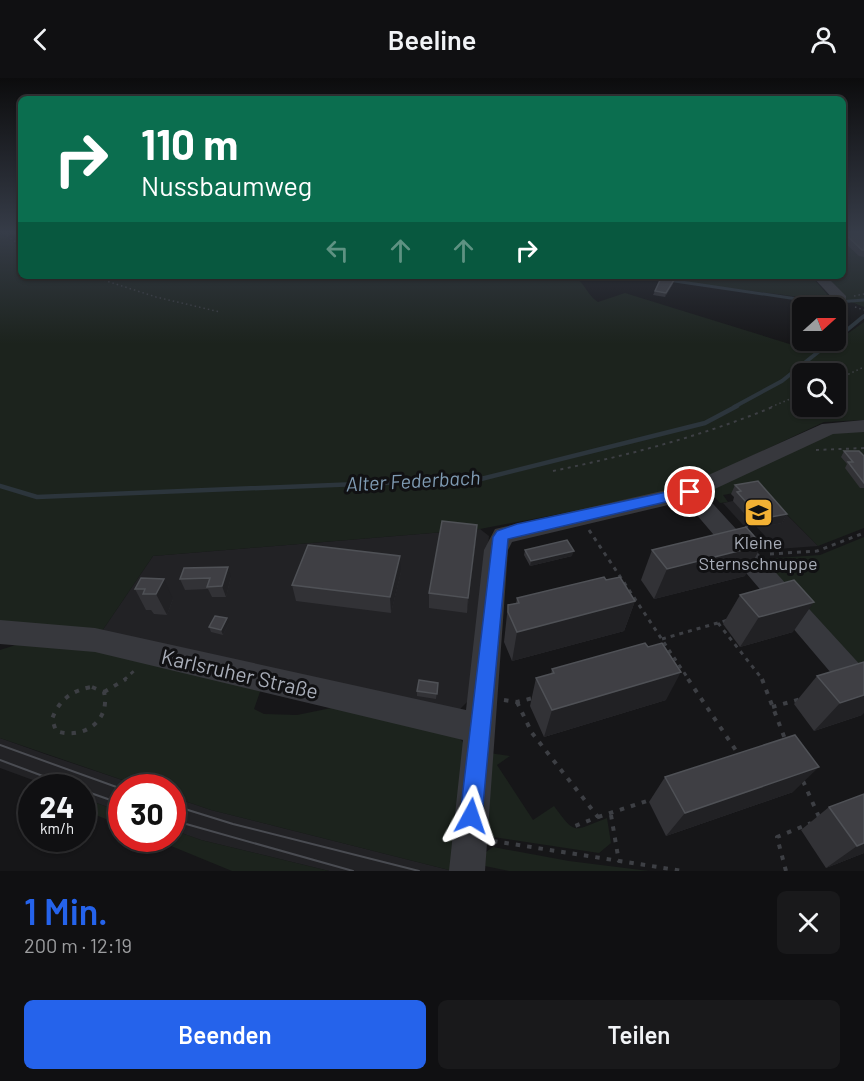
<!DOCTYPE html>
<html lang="de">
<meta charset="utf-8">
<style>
:root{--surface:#101012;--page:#19191b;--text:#f1f3f6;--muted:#9c9d9f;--line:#303032;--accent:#2563eb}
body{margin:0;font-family:Barlow,sans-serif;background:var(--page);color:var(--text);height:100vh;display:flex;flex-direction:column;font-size:22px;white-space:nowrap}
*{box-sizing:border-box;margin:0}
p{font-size:20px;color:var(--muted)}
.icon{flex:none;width:33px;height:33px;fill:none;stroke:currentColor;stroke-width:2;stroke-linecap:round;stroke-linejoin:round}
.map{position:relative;height:793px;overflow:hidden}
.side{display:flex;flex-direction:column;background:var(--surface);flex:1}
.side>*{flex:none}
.banner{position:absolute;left:18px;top:18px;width:828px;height:183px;border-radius:9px;box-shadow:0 2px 4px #0004,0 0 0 2px var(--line);background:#0b6e4f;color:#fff;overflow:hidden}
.needle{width:39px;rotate:69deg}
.controls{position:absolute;left:792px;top:219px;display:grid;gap:12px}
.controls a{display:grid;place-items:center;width:54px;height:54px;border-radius:9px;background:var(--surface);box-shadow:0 2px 4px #0004,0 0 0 2px var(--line);font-size:30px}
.speed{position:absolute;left:18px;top:696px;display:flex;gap:12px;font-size:30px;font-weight:700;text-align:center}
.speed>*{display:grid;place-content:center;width:78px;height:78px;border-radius:50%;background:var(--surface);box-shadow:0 2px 4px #0004,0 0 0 2px var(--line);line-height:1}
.speed small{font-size:15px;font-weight:400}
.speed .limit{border:9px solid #d22;background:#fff;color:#111}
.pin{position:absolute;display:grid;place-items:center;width:51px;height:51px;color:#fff;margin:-26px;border:3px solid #fff;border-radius:50%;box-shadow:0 2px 6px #0007}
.me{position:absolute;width:66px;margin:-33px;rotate:5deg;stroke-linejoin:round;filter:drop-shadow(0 0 4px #0008)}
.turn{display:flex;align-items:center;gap:21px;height:126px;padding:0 24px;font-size:27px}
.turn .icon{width:78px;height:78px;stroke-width:2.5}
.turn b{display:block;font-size:42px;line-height:51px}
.lanes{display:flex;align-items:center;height:57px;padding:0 24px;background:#0003;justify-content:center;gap:30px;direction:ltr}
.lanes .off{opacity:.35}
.round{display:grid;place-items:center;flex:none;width:63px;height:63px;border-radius:9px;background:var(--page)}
.head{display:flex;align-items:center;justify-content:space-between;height:102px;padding:0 24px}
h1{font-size:36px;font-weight:600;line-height:45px;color:var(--accent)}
.primary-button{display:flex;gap:12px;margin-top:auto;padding:12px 24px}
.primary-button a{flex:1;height:69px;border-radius:9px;background:var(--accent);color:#fff;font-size:24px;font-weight:600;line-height:69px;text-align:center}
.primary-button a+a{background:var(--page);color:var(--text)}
header{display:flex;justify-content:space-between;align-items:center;height:78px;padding:0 24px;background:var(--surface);font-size:27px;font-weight:600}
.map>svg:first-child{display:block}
.built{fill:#222225}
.green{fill:#1c231d;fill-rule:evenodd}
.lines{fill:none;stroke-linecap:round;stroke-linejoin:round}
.stream-far2{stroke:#2c353c;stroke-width:3}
.stream-far1{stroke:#2c353c;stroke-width:4}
.stream{stroke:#2c353c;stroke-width:4.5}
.path-far3{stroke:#3d3f44;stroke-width:1.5;stroke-dasharray:1.5 3;stroke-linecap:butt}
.path-far2{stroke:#3d3f44;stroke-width:2;stroke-dasharray:3 4.5;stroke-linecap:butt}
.path-far1{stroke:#3d3f44;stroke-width:3;stroke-dasharray:4 5;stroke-linecap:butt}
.path{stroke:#3d3f44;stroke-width:4;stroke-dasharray:4.5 7;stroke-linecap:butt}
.minor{fill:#37383d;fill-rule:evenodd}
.tram{stroke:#4a4c52;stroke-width:2}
.wall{fill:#323236}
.shaded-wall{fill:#212124}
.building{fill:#3f3f44;stroke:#4f5156;stroke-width:1.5}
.route{fill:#2563eb;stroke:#184099;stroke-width:1.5}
.labels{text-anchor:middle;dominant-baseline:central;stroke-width:6;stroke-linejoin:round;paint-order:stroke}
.poi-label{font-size:18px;fill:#a8adb8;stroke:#111113}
.water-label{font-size:20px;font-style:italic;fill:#7f9bb3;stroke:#111113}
.near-street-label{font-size:21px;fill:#a8adb8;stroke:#111113}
</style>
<header><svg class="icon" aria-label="back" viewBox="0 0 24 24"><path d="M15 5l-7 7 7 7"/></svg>Beeline<svg class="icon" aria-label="person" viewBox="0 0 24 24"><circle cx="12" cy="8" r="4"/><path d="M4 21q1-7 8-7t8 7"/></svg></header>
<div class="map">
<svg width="864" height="793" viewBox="0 0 864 793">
<rect width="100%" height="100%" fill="#161618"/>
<g class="built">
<path d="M766,416L818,468L777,471L753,445L743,447L723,425Z"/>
<path d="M480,451L489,458L473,618L453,638L100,556L153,478Z"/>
<path d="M0,660L45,676L143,709L122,710L121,734L83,720L82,710L52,709L0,690Z"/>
<path d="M173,719L211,732L453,793H329L201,762L173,752Z"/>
</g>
<g class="green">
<path d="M0,155H21V163L14,156L4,158L21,170V198H574C585,205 587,217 598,224L625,215L796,268H830L864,244V342L824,344L686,409L586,431L480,451L153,478L100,556L0,547ZM802,296H836V328H802Z"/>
<path d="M843,155H864V229L844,221L821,198H843Z"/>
<path d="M618,198H811L833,223L637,199Z"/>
<path d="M864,350V450L818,468L761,410L723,417L728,424L720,425L706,410L831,352Z"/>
<path d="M864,459V602L761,481L820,477Z"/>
<path d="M31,562L93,568L261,611L254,631L264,636L297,637L346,627L455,655L465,667L453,793L211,732L173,719L172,710L143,709L0,660V572Z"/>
<path d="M489,675L510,678L497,687L533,742L554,728C576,758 573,753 607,740L611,765L599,775L493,759L487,748Z"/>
<path d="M83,720L121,734V747L83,732Z"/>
<path d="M173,752L201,762L329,793H232L154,761L172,760Z"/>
<path d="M493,769L569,783L649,793H509L485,788L486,774Z"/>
</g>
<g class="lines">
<path class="stream-far2" d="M641,198L824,225L864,222"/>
<g class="stream-far1">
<path d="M836,261L864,238"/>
<path d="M734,329L782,303L833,262"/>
</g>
<path class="stream" d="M0,408L37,419L481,401L705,345L737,328"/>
<g class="path-far3">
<path d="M3,155L21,168"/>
<path d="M91,198L156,219L220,234"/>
<path d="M854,218L864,216"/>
<path d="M855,229L864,232"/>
<path d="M836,302L864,289"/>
<path d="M771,329L802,316"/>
</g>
<g class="path-far2">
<path d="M816,372L864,370"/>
<path d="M553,393C629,377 703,358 775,328"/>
<path d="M745,449L765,445"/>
</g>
<g class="path-far1">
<path d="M589,452L689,602"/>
<path d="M770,476L817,473L864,455"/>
<path d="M718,545L763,602"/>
<path d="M662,561L728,542"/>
<path d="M124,602L135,592"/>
</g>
<g class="path">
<path d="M688,601L739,677"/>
<path d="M762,601L785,661"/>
<path d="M92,609L104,614C111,643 83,662 56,653L52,641C59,622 72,612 92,609Z"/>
<path d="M104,614L126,601"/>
<path d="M504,622L517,624L533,620"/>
<path d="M517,624L532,655L598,739L570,750"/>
<path d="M772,629L801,621"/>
<path d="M803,703L819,739"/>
<path d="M611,737L619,784"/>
<path d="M598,739L653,721"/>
<path d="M493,763L683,793"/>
<path d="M786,793L777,759L811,745"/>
</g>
<g class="minor">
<path d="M812,198H826L846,218V224H836Z"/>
<path d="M864,342V354L833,356L704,416L864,591V626L854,622L685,423L512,464L508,472L485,793H449L463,662L95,574L0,566V542L95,550L466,632L484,472L495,451L684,408L822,346Z"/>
</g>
<g class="tram">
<path d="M0,667L122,711"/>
<path d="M0,682L75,710"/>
<path d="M82,712L122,726"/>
<path d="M172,727L233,746L419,793"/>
<path d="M172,742L353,793"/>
</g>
</g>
<g class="wall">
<path d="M843,155H864V179L859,178L843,163Z"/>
<path d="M673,206L665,219L653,217L655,213Z"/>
<path d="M801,231H802V258L793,255L798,238Z"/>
<path d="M844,373L864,378V410H860L845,390L847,386L841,379Z"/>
<path d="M735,407L787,436L782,445L767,448L760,441L751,443L733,423L734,419L731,416Z"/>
<path d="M476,463L467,535L429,530V515Z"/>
<path d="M525,472L572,478L530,488L524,477Z"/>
<path d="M652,472L745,498L654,521L641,502Z"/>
<path d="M401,494L391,535L296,523L292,507Z"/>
<path d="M231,499L226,519H212L208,511L185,512L180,501Z"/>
<path d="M141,500L173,521L167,537L154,536L151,532H146L135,511Z"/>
<path d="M606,502L635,523L624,553L512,583L504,564L508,527L516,525L517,520Z"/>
<path d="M740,517L793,554L740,569L723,546Z"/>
<path d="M229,545L223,557L211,554L209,549Z"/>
<path d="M552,591L666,622L544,659L530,628L536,600L551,596Z"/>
<path d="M817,598L862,637L814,653L794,626Z"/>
<path d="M438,605L436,621L417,618V613Z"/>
<path d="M665,699L793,714L666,758L649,724Z"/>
<path d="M829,729L864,775L826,790L801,752Z"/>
</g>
<g class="shaded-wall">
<path d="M674,202L673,206L665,219L666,215Z"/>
<path d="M765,433L760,441L751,443L756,435Z"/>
<path d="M787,436L782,445L767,448L771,439Z"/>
<path d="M477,447L476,463L467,535L468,520Z"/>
<path d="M762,467L745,498L654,521L667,491Z"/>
<path d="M574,473L572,478L530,488L531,483Z"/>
<path d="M400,478L401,494L391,535L390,519Z"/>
<path d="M228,489L231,499L226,519L222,508Z"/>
<path d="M164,501L173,521L167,537L156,516Z"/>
<path d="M635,523L624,553L512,583L517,554Z"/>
<path d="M814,524L793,554L740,569L759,539Z"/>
<path d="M227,540L229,545L223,557L221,552Z"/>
<path d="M681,594L666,622L544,659L552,632Z"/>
<path d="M864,617V635L862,637L814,653L840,625Z"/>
<path d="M819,689L793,714L666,758L685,735Z"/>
<path d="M864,765V775L826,790L857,768Z"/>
</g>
<g class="building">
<path d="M844,155H864V172H862Z"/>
<path d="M661,200L674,202L666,215L655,213Z"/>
<path d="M801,231H802V249L796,248Z"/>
<path d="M844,373H859L864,378V405L848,384H853Z"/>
<path d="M758,403L787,436L771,439L765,433L756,435L737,414L741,413L735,407Z"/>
<path d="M442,443L477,447L468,520L429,515Z"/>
<path d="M746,449L762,467L667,491L652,472Z"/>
<path d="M567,462L574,473L531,483L525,472Z"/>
<path d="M308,467L400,478L390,519L292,507Z"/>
<path d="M228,489L222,508L207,509L210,500L180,501L184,490Z"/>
<path d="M604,499L606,502L620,499L635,523L517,554L508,534V527L519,525L517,520Z"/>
<path d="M141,500L164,501L156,516H143L145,511H135Z"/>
<path d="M794,502L814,524L759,539L740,517Z"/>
<path d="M215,538L227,540L221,552L209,549Z"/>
<path d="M645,565L648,569L662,565L681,594L552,632L536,600L554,595L552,591Z"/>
<path d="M864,584V617L840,625L817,598Z"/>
<path d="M419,602L438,605L437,616L417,613Z"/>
<path d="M795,657L819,689L685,735L665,699Z"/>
<path d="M864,716V765L857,768L829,729Z"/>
</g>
<linearGradient id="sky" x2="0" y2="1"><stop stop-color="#0c0c0d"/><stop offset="0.58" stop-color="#363c48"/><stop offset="1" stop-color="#363c48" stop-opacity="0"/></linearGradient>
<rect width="864" height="266" fill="url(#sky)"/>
<path class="route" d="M690,409L697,414L695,417L508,461L482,738L479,745L471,749L463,745L460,738L493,459L497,453L517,446Z"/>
<defs>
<symbol id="school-square" viewBox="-11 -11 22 22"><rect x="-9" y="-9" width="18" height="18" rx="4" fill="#f2b134" stroke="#111113"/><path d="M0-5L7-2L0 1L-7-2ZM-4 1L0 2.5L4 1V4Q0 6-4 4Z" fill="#111"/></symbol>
</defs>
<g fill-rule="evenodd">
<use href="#school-square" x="742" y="418" width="33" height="33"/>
</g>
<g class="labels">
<g class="poi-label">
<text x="758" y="464">Kleine<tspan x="758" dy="21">Sternschnuppe</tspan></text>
</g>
<g class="water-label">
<text transform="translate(413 402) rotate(-3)">Alter Federbach</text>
</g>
<g class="near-street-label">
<text transform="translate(240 595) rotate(13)">Karlsruher Straße</text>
</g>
</g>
</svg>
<div class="controls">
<a><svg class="needle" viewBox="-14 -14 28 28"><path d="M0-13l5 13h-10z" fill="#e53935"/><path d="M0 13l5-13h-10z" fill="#9c9d9f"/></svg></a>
<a><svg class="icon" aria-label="search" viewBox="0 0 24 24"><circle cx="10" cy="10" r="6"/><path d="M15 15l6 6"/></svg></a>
</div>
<div class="speed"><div>24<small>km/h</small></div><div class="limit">30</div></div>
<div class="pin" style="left:690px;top:414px;background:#d93025"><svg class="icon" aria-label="arrive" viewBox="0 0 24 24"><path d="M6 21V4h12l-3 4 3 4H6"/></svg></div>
<svg class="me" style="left:471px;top:738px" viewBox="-20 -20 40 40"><path d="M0-17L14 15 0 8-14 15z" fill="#2563eb" stroke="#fff" stroke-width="4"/></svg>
<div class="banner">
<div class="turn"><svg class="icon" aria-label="right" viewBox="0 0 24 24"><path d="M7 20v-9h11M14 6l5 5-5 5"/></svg><div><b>110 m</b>Nussbaumweg</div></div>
<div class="lanes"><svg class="icon off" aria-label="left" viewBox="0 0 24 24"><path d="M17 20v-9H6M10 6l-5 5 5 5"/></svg><svg class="icon off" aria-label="ahead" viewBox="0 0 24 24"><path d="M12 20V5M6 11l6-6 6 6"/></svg><svg class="icon off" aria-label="ahead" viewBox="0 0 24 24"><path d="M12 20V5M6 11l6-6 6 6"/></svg><svg class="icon" aria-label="right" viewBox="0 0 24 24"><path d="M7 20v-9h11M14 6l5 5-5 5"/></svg></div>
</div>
</div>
<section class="side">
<div class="head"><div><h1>1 Min.</h1><p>200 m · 12:19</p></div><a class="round"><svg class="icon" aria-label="close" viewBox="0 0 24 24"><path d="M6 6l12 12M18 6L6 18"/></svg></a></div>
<div class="primary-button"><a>Beenden</a><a>Teilen</a></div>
</section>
